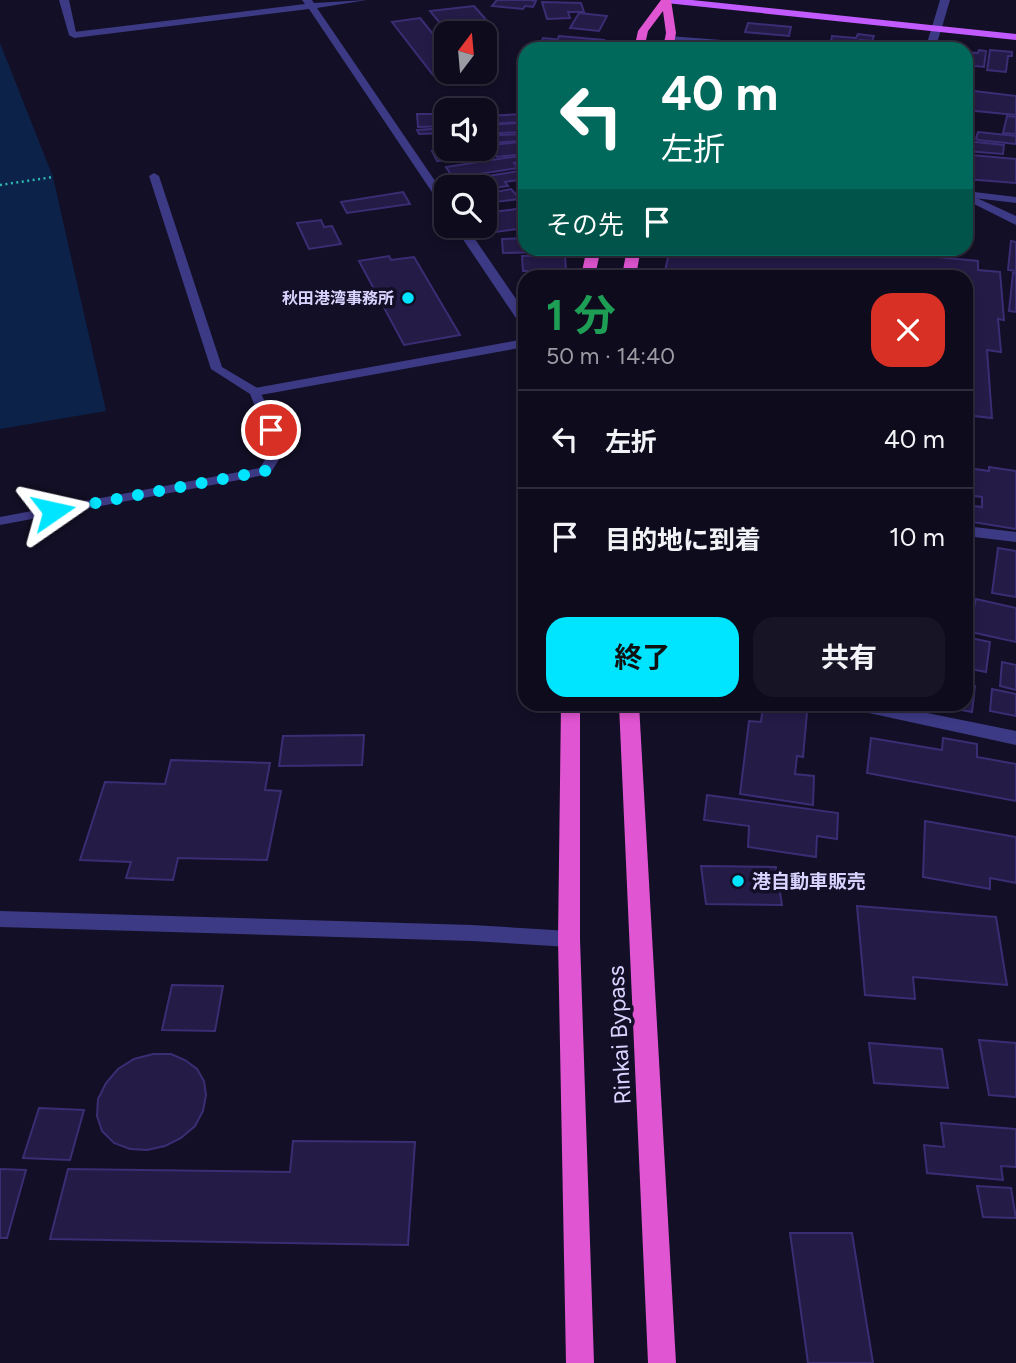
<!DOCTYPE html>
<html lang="ja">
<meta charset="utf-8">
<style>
:root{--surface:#0e0b1c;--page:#171425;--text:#f1f3f6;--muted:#9b9ba3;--line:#2e2b3b;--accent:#00e5ff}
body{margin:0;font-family:Figtree,"Noto Sans JP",sans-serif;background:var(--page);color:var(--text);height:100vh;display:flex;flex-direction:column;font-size:26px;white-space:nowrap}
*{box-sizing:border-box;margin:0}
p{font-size:23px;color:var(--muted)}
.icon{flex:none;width:38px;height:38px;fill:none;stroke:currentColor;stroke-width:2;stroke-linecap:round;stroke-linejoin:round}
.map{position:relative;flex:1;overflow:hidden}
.panel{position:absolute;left:518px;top:270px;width:455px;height:441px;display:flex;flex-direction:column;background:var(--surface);border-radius:21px;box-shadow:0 4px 10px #0003,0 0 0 2px var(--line)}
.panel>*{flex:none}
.banner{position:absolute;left:518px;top:42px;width:455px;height:214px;border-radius:21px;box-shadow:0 4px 10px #0003,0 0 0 2px var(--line);background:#00695c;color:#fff;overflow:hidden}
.needle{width:46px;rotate:16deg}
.buttons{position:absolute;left:434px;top:21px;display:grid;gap:14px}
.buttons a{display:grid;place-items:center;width:63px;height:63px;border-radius:14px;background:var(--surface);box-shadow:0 4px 10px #0003,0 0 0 2px var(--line);font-size:35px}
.pin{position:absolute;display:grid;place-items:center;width:60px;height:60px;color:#fff;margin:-30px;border:4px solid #fff;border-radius:50%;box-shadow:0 2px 7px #0007}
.me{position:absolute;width:77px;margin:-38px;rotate:79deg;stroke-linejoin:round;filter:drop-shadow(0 0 5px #0008)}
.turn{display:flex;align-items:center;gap:24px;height:147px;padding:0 28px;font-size:32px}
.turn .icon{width:91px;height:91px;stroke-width:2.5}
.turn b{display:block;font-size:49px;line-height:60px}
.then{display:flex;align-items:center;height:66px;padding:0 28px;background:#0003;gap:14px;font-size:26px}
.round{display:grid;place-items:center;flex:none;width:74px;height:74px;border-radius:21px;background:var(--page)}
.head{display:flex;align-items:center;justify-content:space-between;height:119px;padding:0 28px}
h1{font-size:42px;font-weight:700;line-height:52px;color:#1e9e55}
.cta{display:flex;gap:14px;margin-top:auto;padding:14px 28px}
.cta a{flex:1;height:80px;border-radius:21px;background:var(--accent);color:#111;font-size:28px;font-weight:700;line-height:80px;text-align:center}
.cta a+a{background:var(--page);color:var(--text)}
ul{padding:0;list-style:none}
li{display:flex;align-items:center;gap:21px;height:98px;padding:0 28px;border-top:2px solid var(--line)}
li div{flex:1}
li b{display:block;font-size:26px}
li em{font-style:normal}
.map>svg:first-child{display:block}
.water{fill:#0c2248}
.building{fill:#241b47;stroke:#3b2d73;stroke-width:2}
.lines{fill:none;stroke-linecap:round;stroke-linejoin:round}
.path{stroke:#2fb8b0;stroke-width:2.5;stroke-dasharray:2 3.5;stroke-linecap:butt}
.service{fill:#3d3a85;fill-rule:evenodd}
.minor{fill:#3d3a85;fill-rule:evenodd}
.tertiary{fill:#3d3a85;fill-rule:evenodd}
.primary{fill:#c25bff;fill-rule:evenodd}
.trunk{fill:#e055d1;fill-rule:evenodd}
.route{stroke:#00e5ff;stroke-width:12;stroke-dasharray:0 21.6}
.poi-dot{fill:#00e5ff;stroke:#130f26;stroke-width:2.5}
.labels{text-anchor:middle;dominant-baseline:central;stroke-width:7;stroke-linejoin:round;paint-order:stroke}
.far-poi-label{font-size:16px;font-weight:bold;fill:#d9d4ff;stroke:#130f26;text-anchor:end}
.poi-label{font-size:19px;font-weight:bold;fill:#d9d4ff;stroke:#130f26;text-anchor:start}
.near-street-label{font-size:23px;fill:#d9d4ff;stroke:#130f26}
</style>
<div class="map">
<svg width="1016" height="1363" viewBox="0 0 1016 1363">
<rect width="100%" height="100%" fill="#130f26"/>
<path class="water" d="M0,43L53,177L106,411L0,429Z"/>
<g class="building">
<path d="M497,0H530L536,1L533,7L525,6L523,9L492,6Z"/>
<path d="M542,2L581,3L584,12H568L570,18L547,19Z"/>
<path d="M474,6L495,30L448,33L430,11Z"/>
<path d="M579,13L607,16L599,31L570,28Z"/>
<path d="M420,18L446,50V72H454L433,75L392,22Z"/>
<path d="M748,23L791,27L789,36L745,32Z"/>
<path d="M858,34L874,36L872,41L860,40L859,44L831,41L832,36L856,38Z"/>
<path d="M559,36L604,40L601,48L613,49L532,48L534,45L546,46L548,43H541L543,38L555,39L552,45H555Z"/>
<path d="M835,42L844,43L843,47L856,48L858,44H870L907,48H831Z"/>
<path d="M695,44L766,49H693Z"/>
<path d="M979,50L986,51L984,67L966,65V52L978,53Z"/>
<path d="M990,50L1012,52V56H1008L1006,72L987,70Z"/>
<path d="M966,90L1016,96V115L966,110Z"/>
<path d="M417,114H444L446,126L418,127Z"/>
<path d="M523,114L525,122L485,124V116Z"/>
<path d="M1007,116L1016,117V134L1003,133Z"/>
<path d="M518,123L521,132L485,134V125Z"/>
<path d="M446,128V133L419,134L417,130Z"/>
<path d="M978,132L1016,136V144L978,140L976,139Z"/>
<path d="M521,134L523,141L485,143V136Z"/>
<path d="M966,141L1004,145L1003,154L966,151Z"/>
<path d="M519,142L525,154L497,157L495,153L482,154L485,159L437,161L432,151L485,149V146Z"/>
<path d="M971,155L1016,159V183L966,179V156Z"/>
<path d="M519,156L523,161L514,163L518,168L453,178L446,167Z"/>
<path d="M519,171L525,179L505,182L508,186L486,189L485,187H461L456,181Z"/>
<path d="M511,189L520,199L485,203V194Z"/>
<path d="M403,192L410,204L347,213L341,202Z"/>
<path d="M525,208V228L488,233L483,226L485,213Z"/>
<path d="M321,220L324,227L332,226L341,244L309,249L297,223Z"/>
<path d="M525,238V248H543V252L503,253L502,239Z"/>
<path d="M1011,241L1016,242V271L1008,270Z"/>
<path d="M670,248H842L978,261V270L1000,272L1004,320L998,319L1001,352L987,350L992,418L966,415V276H664Z"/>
<path d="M565,255L566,271H523L522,256Z"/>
<path d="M389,256L391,260L414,257L460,335L404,345L359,261Z"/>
<path d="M1013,273H1016V312L1009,311Z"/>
<path d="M989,467L1016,471V529L966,521V505L982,507V497L966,495L968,468L989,471Z"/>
<path d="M998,548L1016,551V597L992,593Z"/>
<path d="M976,599L1016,608V642L966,631V610L973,612Z"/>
<path d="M966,637L990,642L986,672L966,668Z"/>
<path d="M1002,662L1016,665V690L1000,686Z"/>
<path d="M966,684L975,686L972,712L930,704H966Z"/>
<path d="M992,689L1016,694V716L990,711Z"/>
<path d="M763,706L807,712L803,757L797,756L795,774L814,776L813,805L740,794L749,721L761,722Z"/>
<path d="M364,735L362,765L279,766L283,736Z"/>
<path d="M871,738L942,750L943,738L977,744V757L1016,764V801L867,773Z"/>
<path d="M171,760L270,763L265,790L281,791L267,860L178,858L173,880L126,878L131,862L80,860L105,782L165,784Z"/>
<path d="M707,795L838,813L837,839L817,836L816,857L748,847L749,826L704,820Z"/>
<path d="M925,821L1016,837V883L990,878V889L923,877Z"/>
<path d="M701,866L776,867L782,905L706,904Z"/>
<path d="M857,906L996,917L1007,985L913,977L915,999L865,995Z"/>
<path d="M172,985L223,986L215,1031L162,1030Z"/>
<path d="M979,1040L1016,1043V1097L989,1095Z"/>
<path d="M869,1043L942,1049L948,1088L874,1083Z"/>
<path d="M153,1054H171L185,1060L197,1069L204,1081L206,1095L203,1111L195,1126L181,1138L165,1146L147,1150L130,1149L114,1143L102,1131L97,1116L98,1099L106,1083L118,1069L134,1059Z"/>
<path d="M39,1108L84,1110L70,1160L23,1158Z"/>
<path d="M941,1123L1016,1129V1167L1001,1166L1003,1180L927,1173L924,1145L944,1147Z"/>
<path d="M293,1141L415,1142L408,1245L50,1239L68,1169L290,1172Z"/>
<path d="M0,1169L26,1170L7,1238H0Z"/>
<path d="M977,1186L1011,1188L1016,1218L983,1217Z"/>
<path d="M790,1233H852L873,1363H808Z"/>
</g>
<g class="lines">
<path class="path" d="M0,185L53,177"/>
<path class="service" d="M154,173L159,176L222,367L259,389L286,448L270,474L0,525V517L260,468L272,448L250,394L211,369L149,176Z"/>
<g class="minor">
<path d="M59,0H69L77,37L69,35Z"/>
<path d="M940,0H950L942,27L937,30L932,27Z"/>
<path d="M669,36L801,46L806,49H763L666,41L664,39Z"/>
<path d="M966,191L1016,197V203L966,197Z"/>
<path d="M966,526L1016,532V542L966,536Z"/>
<path d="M846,704H883L1016,731V745L855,710L849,708Z"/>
<path d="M0,911L472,925L569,931L576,933L579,939L576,945L569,947L472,941L0,927Z"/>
</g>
<g class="tertiary">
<path d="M302,0H312L314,3L367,0L317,8L446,197V208L442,207L309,9L74,38L69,35L74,32L305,4Z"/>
<path d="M937,24L942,27L935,49H925L932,27Z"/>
<path d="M966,193L1016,216V225L966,200Z"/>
<path d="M454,226H466L525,312V325L520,324Z"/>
<path d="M525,339V347L255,396L248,392L255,388Z"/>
</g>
<path class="primary" d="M661,0H692L1016,34V40L666,3Z"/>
<g class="trunk">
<path d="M661,0H671L676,33L673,49H663L666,33L663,11L648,31L644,49H634L638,31Z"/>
<path d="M587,248H601L595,276H581Z"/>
<path d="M627,248H641L636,276H622Z"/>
<path d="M561,704H580V939L594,1363H566L558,939Z"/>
<path d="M619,704H639L676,1363H648Z"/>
</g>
</g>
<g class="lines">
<path class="route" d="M53,511L265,471L279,448L271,430"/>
</g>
<g class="poi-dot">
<circle cx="408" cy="298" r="7"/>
<circle cx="738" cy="881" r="7"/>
</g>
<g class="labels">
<g class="far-poi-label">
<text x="394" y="298">秋田港湾事務所</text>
</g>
<g class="poi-label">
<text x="752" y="881">港自動車販売</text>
</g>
<g class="near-street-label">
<text transform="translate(619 1035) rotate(-93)">Rinkai Bypass</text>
</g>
</g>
</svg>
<div class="buttons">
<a><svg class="needle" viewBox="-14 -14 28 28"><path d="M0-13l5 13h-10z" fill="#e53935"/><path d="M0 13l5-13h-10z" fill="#9b9ba3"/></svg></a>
<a><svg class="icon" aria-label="sound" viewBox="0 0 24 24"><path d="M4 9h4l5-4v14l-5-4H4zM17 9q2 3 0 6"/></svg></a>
<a><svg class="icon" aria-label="search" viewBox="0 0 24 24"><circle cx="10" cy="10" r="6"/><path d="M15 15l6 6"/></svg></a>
</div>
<div class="pin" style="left:271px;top:430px;background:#d93025"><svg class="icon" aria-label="arrive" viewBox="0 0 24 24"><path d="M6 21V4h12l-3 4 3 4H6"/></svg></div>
<svg class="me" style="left:53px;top:511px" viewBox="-20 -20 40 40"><path d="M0-17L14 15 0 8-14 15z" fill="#00e5ff" stroke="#fff" stroke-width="4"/></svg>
<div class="banner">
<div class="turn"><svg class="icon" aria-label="left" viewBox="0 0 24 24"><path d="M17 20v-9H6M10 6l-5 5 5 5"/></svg><div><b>40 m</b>左折</div></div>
<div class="then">その先<svg class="icon" aria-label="arrive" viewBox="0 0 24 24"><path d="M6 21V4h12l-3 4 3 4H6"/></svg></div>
</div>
<section class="panel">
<div class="head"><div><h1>1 分</h1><p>50 m · 14:40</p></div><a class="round" style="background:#d93025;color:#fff"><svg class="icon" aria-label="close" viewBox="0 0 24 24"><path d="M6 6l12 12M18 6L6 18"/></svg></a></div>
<ul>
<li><svg class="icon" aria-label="left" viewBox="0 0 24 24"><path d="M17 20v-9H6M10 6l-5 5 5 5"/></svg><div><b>左折</b></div><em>40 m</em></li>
<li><svg class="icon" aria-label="arrive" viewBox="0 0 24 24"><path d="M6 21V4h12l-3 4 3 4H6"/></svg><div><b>目的地に到着</b></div><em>10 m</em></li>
</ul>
<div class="cta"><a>終了</a><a>共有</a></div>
</section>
</div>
